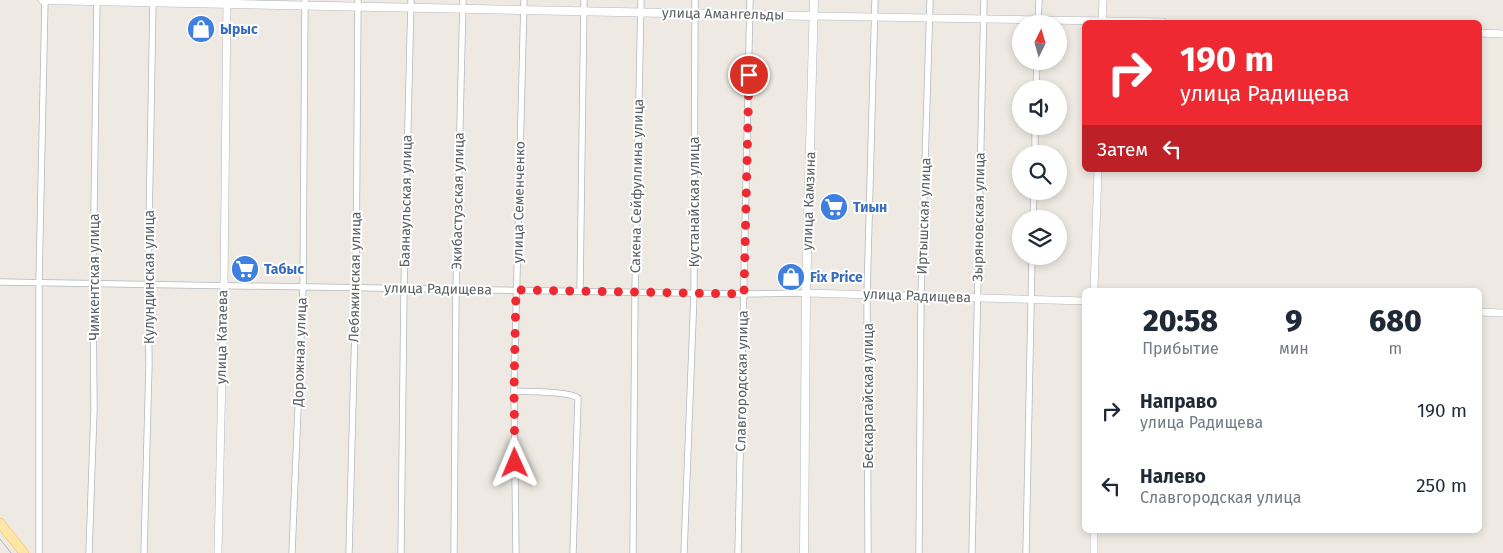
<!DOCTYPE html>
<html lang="ru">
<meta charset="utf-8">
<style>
:root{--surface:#fff;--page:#f6f6f7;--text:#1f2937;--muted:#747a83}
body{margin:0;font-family:"Fira Sans",sans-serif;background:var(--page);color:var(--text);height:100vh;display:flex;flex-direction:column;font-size:19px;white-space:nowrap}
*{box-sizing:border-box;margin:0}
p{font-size:16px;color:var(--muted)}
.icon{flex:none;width:28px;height:28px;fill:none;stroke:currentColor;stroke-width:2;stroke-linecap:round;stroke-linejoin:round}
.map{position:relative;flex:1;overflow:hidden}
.details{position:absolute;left:1082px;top:288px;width:400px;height:245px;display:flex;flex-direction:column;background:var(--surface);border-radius:8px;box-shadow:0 2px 8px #0003}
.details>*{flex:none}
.banner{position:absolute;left:1082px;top:20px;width:400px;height:152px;border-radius:8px;box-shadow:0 2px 8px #0003;background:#ee2932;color:#fff;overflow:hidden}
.needle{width:32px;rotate:5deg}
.buttons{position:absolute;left:1012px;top:15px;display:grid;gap:10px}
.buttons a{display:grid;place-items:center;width:55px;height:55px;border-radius:50%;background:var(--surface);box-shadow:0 2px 8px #0003;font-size:25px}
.pin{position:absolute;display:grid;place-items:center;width:42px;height:42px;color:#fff;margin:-21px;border:2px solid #fff;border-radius:50%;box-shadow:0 1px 5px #0007}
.me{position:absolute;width:55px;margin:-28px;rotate:359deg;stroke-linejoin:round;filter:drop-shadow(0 0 4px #0008)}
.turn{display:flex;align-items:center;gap:18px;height:105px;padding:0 15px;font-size:22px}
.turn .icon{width:65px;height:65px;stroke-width:2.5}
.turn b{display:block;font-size:35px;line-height:42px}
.then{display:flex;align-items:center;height:48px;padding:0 15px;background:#0003;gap:10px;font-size:19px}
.eta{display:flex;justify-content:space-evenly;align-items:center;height:85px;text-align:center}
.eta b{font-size:30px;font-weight:800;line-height:35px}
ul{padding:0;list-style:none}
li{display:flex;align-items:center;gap:15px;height:75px;padding:0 15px}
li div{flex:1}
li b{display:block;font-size:19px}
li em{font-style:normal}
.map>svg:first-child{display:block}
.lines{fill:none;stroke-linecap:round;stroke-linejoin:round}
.minor-casing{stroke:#b3b7ba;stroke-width:7}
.tertiary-casing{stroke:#b3b7ba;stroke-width:8}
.secondary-casing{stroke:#b4b9bd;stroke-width:9}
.primary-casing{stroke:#f5b455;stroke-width:10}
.minor{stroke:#fff;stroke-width:5.5}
.tertiary{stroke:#fff;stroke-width:7}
.secondary{stroke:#fff;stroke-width:8}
.primary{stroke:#ffe6a7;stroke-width:9}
.tram{stroke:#b2b3b4;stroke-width:1}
.route{stroke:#ee2932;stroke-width:9;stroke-dasharray:0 16.2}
.labels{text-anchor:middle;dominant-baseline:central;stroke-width:4;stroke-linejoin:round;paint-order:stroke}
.street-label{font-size:14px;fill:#5b6064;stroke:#fff}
.shop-label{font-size:14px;font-weight:bold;fill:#366cbe;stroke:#fff;text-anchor:start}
</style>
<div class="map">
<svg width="1503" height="553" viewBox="0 0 1503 553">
<rect width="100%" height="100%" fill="#eeeae3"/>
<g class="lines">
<defs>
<g id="minor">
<path d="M1038,24L1039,0"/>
<path d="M1036,89L1037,61"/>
<path d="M1035,154V126"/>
<path d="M1033,219L1034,191"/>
<path d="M0,282L744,294L806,293"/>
<path d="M580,291L584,0"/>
<path d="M514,391C527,392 570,391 578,398L573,553"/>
<path d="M39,553V282L45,0"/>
<path d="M89,553L94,409L93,283L97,0"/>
<path d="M144,553L149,364L148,284L153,0"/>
<path d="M292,553L303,287L305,0"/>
<path d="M349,553L356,288L358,0"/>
<path d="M401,553L404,288L411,0"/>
<path d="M454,553L456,289L463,0"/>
<path d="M516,553L514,391L524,0"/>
<path d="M633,553L635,292L641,0"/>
<path d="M684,553L694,293L695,0"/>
<path d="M738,553L750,0"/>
<path d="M868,553L867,295L875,0"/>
<path d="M919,553L921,296L930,0"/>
<path d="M972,553L984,0"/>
<path d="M1026,553L1032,256"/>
</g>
<g id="tertiary">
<path d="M814,16L1163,22"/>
<path d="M1102,22L1103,0"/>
<path d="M1480,33L1503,34"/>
<path d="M1094,290L1098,170"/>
<path d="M806,293L1085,301"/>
<path d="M1480,312L1503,313"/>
<path d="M1094,530V553"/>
<path d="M218,553L224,285L227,0"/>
</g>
<g id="secondary">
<path d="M43,0L814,16"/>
<path d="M804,553L806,293L814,0"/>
</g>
<path id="primary" d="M0,523L24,553"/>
</defs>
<use href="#minor" class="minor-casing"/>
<use href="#tertiary" class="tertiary-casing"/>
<use href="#secondary" class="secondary-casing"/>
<use href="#primary" class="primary-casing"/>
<use href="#minor" class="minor"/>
<use href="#tertiary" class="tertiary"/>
<use href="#secondary" class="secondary"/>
<use href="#primary" class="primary"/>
<path class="tram" d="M0,539L11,553"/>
</g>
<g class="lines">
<path class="route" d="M515,463L514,391L516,290L744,294L749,75"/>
</g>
<defs>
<symbol id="shop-disc" viewBox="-11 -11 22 22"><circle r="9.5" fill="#3f7fe0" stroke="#fff"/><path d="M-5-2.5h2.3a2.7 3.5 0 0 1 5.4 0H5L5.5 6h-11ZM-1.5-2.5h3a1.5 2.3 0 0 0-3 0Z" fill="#fff"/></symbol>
<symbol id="supermarket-disc" viewBox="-11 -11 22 22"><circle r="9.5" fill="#3f7fe0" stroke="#fff"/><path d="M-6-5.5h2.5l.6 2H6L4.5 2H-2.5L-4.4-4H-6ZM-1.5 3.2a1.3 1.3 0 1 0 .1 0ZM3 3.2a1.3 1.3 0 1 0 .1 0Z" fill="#fff"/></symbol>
</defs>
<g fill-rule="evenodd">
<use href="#shop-disc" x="185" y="13" width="32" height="32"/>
<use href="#supermarket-disc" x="818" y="191" width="32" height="32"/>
<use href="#supermarket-disc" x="229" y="253" width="32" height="32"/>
<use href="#shop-disc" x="775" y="261" width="32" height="32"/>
</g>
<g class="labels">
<g class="street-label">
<text transform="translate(723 14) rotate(1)">улица Амангельды</text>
<text transform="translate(637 186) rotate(-89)">Сакена Сейфуллина улица</text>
<text transform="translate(406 201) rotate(-89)">Баянаульская улица</text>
<text transform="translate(458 201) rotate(-89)">Экибастузская улица</text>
<text transform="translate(809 201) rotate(-88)">улица Камзина</text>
<text transform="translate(519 202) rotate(-89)">улица Семенченко</text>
<text transform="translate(694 202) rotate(-90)">Кустанайская улица</text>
<text transform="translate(924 216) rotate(-88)">Иртышская улица</text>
<text transform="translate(979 217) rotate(-89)">Зыряновская улица</text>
<text transform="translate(94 277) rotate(-90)">Чимкентская улица</text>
<text transform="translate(149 277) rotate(-90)">Кулундинская улица</text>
<text transform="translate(355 277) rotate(-89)">Лебяжинская улица</text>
<text transform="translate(438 289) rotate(1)">улица Радищева</text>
<text transform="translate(917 296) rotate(2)">улица Радищева</text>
<text transform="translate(222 337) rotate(-89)">улица Катаева</text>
<text transform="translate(300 352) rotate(-88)">Дорожная улица</text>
<text transform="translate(742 381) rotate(-89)">Славгородская улица</text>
<text transform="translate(868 396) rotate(-90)">Бескарагайская улица</text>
</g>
<g class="shop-label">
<text x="220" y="29">Ырыс</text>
<text x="853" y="207">Тиын</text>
<text x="264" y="269">Табыс</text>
<text x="810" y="277">Fix Price</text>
</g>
</g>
</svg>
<div class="buttons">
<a><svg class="needle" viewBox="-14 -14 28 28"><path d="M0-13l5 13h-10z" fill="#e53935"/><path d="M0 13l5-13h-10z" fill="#747a83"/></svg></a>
<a><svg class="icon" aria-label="sound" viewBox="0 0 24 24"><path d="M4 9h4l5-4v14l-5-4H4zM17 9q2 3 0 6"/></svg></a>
<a><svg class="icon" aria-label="search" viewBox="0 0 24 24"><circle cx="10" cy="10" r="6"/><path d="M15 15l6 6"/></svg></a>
<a><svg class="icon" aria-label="layers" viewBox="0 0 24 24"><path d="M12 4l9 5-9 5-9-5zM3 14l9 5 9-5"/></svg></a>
</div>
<div class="pin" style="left:749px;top:75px;background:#d93025"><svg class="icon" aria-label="arrive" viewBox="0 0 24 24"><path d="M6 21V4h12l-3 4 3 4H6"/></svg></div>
<svg class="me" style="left:515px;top:463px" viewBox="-20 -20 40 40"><path d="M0-17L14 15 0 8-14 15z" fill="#ee2932" stroke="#fff" stroke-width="4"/></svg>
<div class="banner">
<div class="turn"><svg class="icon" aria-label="right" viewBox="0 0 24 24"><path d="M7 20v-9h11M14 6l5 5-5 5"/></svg><div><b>190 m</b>улица Радищева</div></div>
<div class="then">Затем<svg class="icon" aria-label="left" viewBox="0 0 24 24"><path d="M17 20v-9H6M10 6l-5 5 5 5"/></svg></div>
</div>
<section class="details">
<div class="eta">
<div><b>20:58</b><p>Прибытие</p></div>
<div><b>9</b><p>мин</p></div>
<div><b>680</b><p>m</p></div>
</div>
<ul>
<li><svg class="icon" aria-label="right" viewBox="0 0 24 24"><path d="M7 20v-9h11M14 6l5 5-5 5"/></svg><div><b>Направо</b><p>улица Радищева</p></div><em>190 m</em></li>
<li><svg class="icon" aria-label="left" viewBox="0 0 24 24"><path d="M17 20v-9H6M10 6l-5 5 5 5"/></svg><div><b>Налево</b><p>Славгородская улица</p></div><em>250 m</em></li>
</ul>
</section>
</div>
